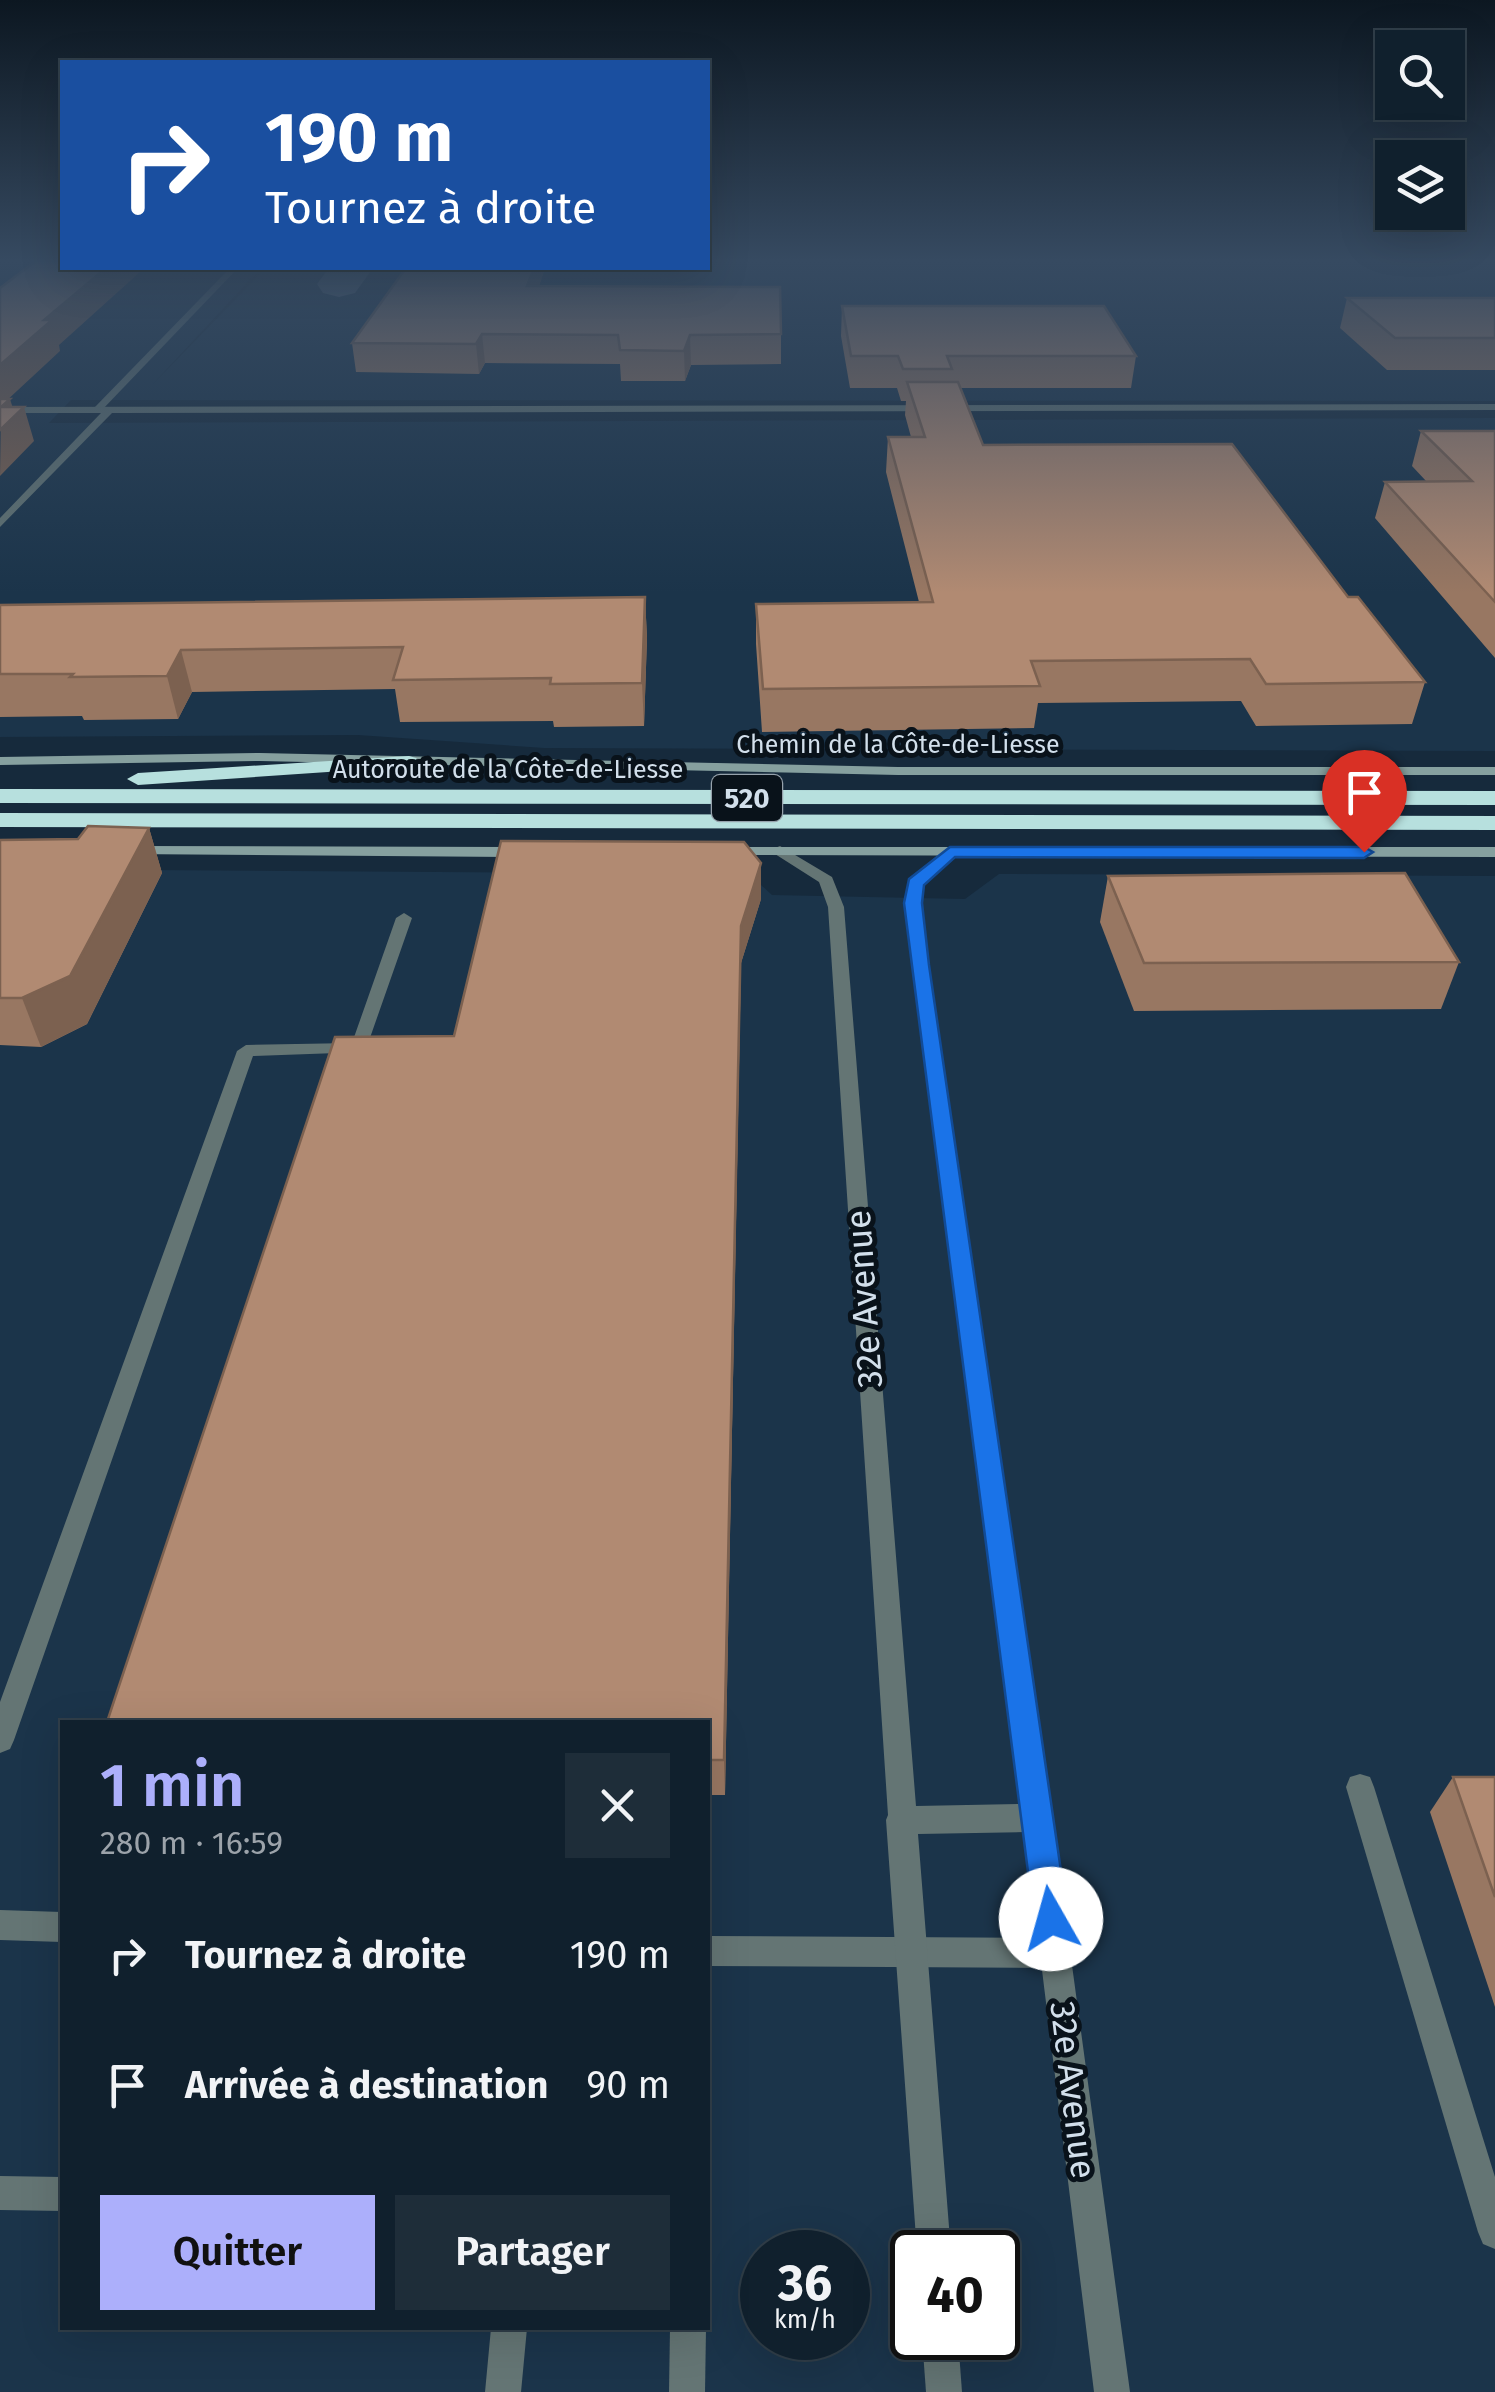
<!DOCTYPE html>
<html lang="fr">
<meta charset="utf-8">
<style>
:root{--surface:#10202d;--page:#1e2d39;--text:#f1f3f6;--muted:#9ca3aa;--line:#303e49;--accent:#acaffb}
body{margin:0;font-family:"Fira Sans",sans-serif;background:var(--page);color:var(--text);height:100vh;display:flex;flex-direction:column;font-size:38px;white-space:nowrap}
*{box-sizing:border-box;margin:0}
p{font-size:32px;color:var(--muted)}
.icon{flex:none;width:55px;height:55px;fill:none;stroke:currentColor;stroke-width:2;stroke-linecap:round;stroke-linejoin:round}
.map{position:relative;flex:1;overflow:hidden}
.drawer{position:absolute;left:60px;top:1720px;width:650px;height:610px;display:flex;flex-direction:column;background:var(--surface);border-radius:0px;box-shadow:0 10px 40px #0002,0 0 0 2px var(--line)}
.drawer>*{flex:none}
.top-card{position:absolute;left:60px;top:60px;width:650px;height:210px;border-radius:0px;box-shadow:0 10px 40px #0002,0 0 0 2px var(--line);background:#1a4fa0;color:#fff;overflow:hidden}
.tools{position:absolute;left:1375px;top:30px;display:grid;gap:20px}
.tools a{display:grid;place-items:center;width:90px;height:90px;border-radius:0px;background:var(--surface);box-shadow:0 10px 40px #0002,0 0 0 2px var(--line);font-size:50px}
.speed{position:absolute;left:740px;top:2230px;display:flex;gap:20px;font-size:50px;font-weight:700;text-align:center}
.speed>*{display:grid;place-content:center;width:130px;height:130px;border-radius:50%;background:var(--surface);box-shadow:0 10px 40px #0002,0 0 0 2px var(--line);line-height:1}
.speed small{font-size:25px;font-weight:400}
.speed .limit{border:5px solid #111;border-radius:15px;background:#fff;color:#111}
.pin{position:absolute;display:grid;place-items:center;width:85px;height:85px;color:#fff;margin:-102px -42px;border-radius:50% 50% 50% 0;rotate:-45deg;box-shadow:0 0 10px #0007}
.pin .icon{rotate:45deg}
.me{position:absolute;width:110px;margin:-55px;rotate:353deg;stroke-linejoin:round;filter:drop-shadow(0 0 8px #0008)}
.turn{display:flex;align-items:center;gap:35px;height:210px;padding:0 40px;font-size:45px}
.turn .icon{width:130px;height:130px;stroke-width:2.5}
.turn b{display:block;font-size:70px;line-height:85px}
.round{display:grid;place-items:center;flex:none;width:105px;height:105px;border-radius:0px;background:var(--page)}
.overview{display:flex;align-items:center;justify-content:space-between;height:170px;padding:0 40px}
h1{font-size:60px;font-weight:600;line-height:75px;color:var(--accent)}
.cta{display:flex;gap:20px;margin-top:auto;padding:20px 40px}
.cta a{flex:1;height:115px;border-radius:0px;background:var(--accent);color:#111;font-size:40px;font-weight:600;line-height:115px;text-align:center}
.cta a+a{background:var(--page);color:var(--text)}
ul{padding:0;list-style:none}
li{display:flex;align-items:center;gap:30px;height:130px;padding:0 40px}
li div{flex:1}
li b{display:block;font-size:38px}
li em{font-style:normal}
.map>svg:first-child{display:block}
.built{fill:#1b344a;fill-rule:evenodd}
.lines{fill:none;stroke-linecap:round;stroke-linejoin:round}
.taxiway{fill:#6a7a8a;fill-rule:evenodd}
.service{fill:#647574;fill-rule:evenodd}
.minor{fill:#647574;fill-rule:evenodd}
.tertiary{fill:#647574;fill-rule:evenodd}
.secondary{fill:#86a09f;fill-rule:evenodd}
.motorway{fill:#b7e0de;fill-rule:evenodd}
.wall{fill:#987762}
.shaded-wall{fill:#7c6150}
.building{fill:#b18a72;stroke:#7c6150;stroke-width:2.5}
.route{fill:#1a73e8;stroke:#114b97;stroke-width:2.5}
.labels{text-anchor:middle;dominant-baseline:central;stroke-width:10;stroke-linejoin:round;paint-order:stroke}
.far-street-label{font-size:25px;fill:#d2dfeb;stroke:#09121a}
.shield{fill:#09121a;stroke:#96a2ac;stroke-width:2.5}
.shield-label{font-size:28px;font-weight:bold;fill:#d2dfeb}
.near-street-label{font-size:35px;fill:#d2dfeb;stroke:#09121a}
</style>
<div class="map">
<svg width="1495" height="2392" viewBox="0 0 1495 2392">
<rect width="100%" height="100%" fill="#162a3c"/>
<g class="built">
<path d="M0,258H62V268H261L153,384L266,268H708V258H1495V401L71,400L49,423L1495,418V751L544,748L358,735L0,737Z"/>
<path d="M0,869L749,874L772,895L965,899L999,874L1495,876V2392H0ZM62,1722H708V2328H62ZM762,2252H848V2338H762ZM912,2252H998V2338H912Z"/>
</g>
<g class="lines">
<path class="taxiway" d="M329,268H373L355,293L339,297L323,293L317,284Z"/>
<g class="service">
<path d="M230,268H238L101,411H95V407Z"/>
<path d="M404,913L412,918L365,1052L253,1056L14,1740L10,1749L0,1753V1702L237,1051L246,1045L352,1043L396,918Z"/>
<path d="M1360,1774L1370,1777L1374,1787L1495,2177V2249L1483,2244L1478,2232L1346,1787L1350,1777Z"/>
<path d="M0,1910L62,1912V1942L0,1940Z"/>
<path d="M708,1936L1056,1938L1067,1942L1071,1953L1067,1964L1056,1968L708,1966Z"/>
<path d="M0,2176L62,2177V2211L0,2210Z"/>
<path d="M491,2328H527L521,2392H485Z"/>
<path d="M670,2328H706L705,2392H669Z"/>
</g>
<path class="minor" d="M1495,404V410L112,413L0,527V518L101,413H0V407Z"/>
<g class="tertiary">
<path d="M780,846L832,877L844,907L916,1806L1022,1804L905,903L909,880L945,849L950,847L958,852L923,884L921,903L927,965L1052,1818L1130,2392H1094L1025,1832L918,1834L951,2252H917L886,1820L888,1815L828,907L819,882L775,854V848Z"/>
<path d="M922,2338H958L962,2392H926Z"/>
</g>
<g class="secondary">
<path d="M260,753L898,767H1495V775H898L260,761L0,765V757Z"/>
<path d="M132,846L523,847L531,852L523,857L127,854V848Z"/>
<path d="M727,847H1495V857L722,855L719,852Z"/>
</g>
<g class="motorway">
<path d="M409,756L416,758L420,762L416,766L138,785L127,779L138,773Z"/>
<path d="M0,789L1495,791V805L0,803Z"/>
<path d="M0,813L1495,816V830L0,827Z"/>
</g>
</g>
<g class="wall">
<path d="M406,268H545L539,286L781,334V364L691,365L685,381H621L620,364L485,363L479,374L356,372L352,343Z"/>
<path d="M1347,298H1495V370H1387L1340,328Z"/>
<path d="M842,306L1136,356L1131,388H960L983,445L1348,597L1425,682L1412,724L1256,726L1241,701L1038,703L1034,728L762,732L756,644V604L919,602L886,472L888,437H911L905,415L906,401H901L897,388H850L841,336Z"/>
<path d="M1421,431H1495V658L1375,518L1385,482H1427L1412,466Z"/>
<path d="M645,597L647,638L644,726L554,727L553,721L400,722L395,689L192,692L178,719L84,720L82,716L0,717V605Z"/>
<path d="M149,828L162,873L87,1024L41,1047L0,1045V840L78,839Z"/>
<path d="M1108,876L1459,962L1441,1009L1134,1011L1100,922Z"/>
<path d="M761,899L741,963L725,1795H708V1722L454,1036Z"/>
<path d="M1453,1777H1495V2007L1430,1812Z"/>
</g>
<g class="shaded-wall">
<path d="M106,268H138L140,272L59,345L60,351L4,403L0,404V365L44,320Z"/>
<path d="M534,268H545L530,314L527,286Z"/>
<path d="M482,334L485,363L479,374L476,344Z"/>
<path d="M690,335L691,365L685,381L684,351Z"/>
<path d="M10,399L15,415L24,407L34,441L0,476L1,407Z"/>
<path d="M645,597L647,638L644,726L642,683Z"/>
<path d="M181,650L192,692L178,719L167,676Z"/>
<path d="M149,828L162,873L87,1024L41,1047L22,998Z"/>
<path d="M761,863V899L741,963L725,1795L724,1760L741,926Z"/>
</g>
<g class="building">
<path d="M40,258H62V268H106L44,320H52L0,365V288Z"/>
<path d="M406,268H534L527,286L780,287L781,334L690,335L684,351L620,350L618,335L482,334L476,344L352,343Z"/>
<path d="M1347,298H1495V338H1395Z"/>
<path d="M842,306H1104L1136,356H947L952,369H903L898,356H851Z"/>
<path d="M907,382H958L983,445L1232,444L1348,597H1358L1425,682L1266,684L1250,659L1031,661L1040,686L763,689L756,604L933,602L888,437H925Z"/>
<path d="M0,399H10L1,407H24L0,430Z"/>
<path d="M1421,431H1495V602L1385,482L1472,481Z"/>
<path d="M645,597L642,683L550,684L551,678L393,680L403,647L181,650L167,676L70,677L73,674H0V605Z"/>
<path d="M88,826L149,828L70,976L22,998H0V840L78,839Z"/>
<path d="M501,841L744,842L761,863L741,926L724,1760H708V1722H107L335,1037L454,1036Z"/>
<path d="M1405,873L1459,962L1144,963L1108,876Z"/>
<path d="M1453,1777H1495V1897Z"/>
</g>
<linearGradient id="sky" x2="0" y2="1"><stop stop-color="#0c1721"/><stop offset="0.44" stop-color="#364a61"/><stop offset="1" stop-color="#364a61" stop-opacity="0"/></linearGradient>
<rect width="1495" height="593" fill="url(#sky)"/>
<path class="route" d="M950,847H1364L1373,852L1364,858L955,857L924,885L922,903L929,965L1068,1919L1063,1931L1051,1936L1039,1931L1034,1919L904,903L909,879Z"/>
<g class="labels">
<g class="far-street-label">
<text x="898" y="745">Chemin de la Côte-de-Liesse</text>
<text x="508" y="770">Autoroute de la Côte-de-Liesse</text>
</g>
<rect class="shield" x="712" y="775" width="70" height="46" rx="8"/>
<g class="shield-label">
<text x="747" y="798">520</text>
</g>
<g class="near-street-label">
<text transform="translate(864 1299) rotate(-94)">32e Avenue</text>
<text transform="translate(1073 2090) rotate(83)">32e Avenue</text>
</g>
</g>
</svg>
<div class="tools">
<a><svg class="icon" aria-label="search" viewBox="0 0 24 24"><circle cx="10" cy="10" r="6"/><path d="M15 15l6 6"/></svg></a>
<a><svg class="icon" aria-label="layers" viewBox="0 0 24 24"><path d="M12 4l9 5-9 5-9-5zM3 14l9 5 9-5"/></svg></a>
</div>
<div class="speed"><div>36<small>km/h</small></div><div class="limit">40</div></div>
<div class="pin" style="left:1364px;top:852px;background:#d93025"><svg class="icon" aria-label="arrive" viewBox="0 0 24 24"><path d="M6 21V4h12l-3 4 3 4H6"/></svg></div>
<svg class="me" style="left:1051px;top:1919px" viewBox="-20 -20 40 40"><circle r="19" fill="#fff"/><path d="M0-13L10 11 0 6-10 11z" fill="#1a73e8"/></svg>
<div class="top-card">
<div class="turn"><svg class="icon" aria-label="right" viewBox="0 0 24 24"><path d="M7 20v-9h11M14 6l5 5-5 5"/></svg><div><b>190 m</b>Tournez à droite</div></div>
</div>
<section class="drawer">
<div class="overview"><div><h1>1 min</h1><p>280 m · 16:59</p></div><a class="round"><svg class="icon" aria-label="close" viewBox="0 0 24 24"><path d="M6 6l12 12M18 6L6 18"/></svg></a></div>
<ul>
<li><svg class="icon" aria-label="right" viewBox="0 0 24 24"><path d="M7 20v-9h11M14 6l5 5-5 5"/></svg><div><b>Tournez à droite</b></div><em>190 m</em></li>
<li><svg class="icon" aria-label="arrive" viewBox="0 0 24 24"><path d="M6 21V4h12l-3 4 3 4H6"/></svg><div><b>Arrivée à destination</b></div><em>90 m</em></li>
</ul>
<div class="cta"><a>Quitter</a><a>Partager</a></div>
</section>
</div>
